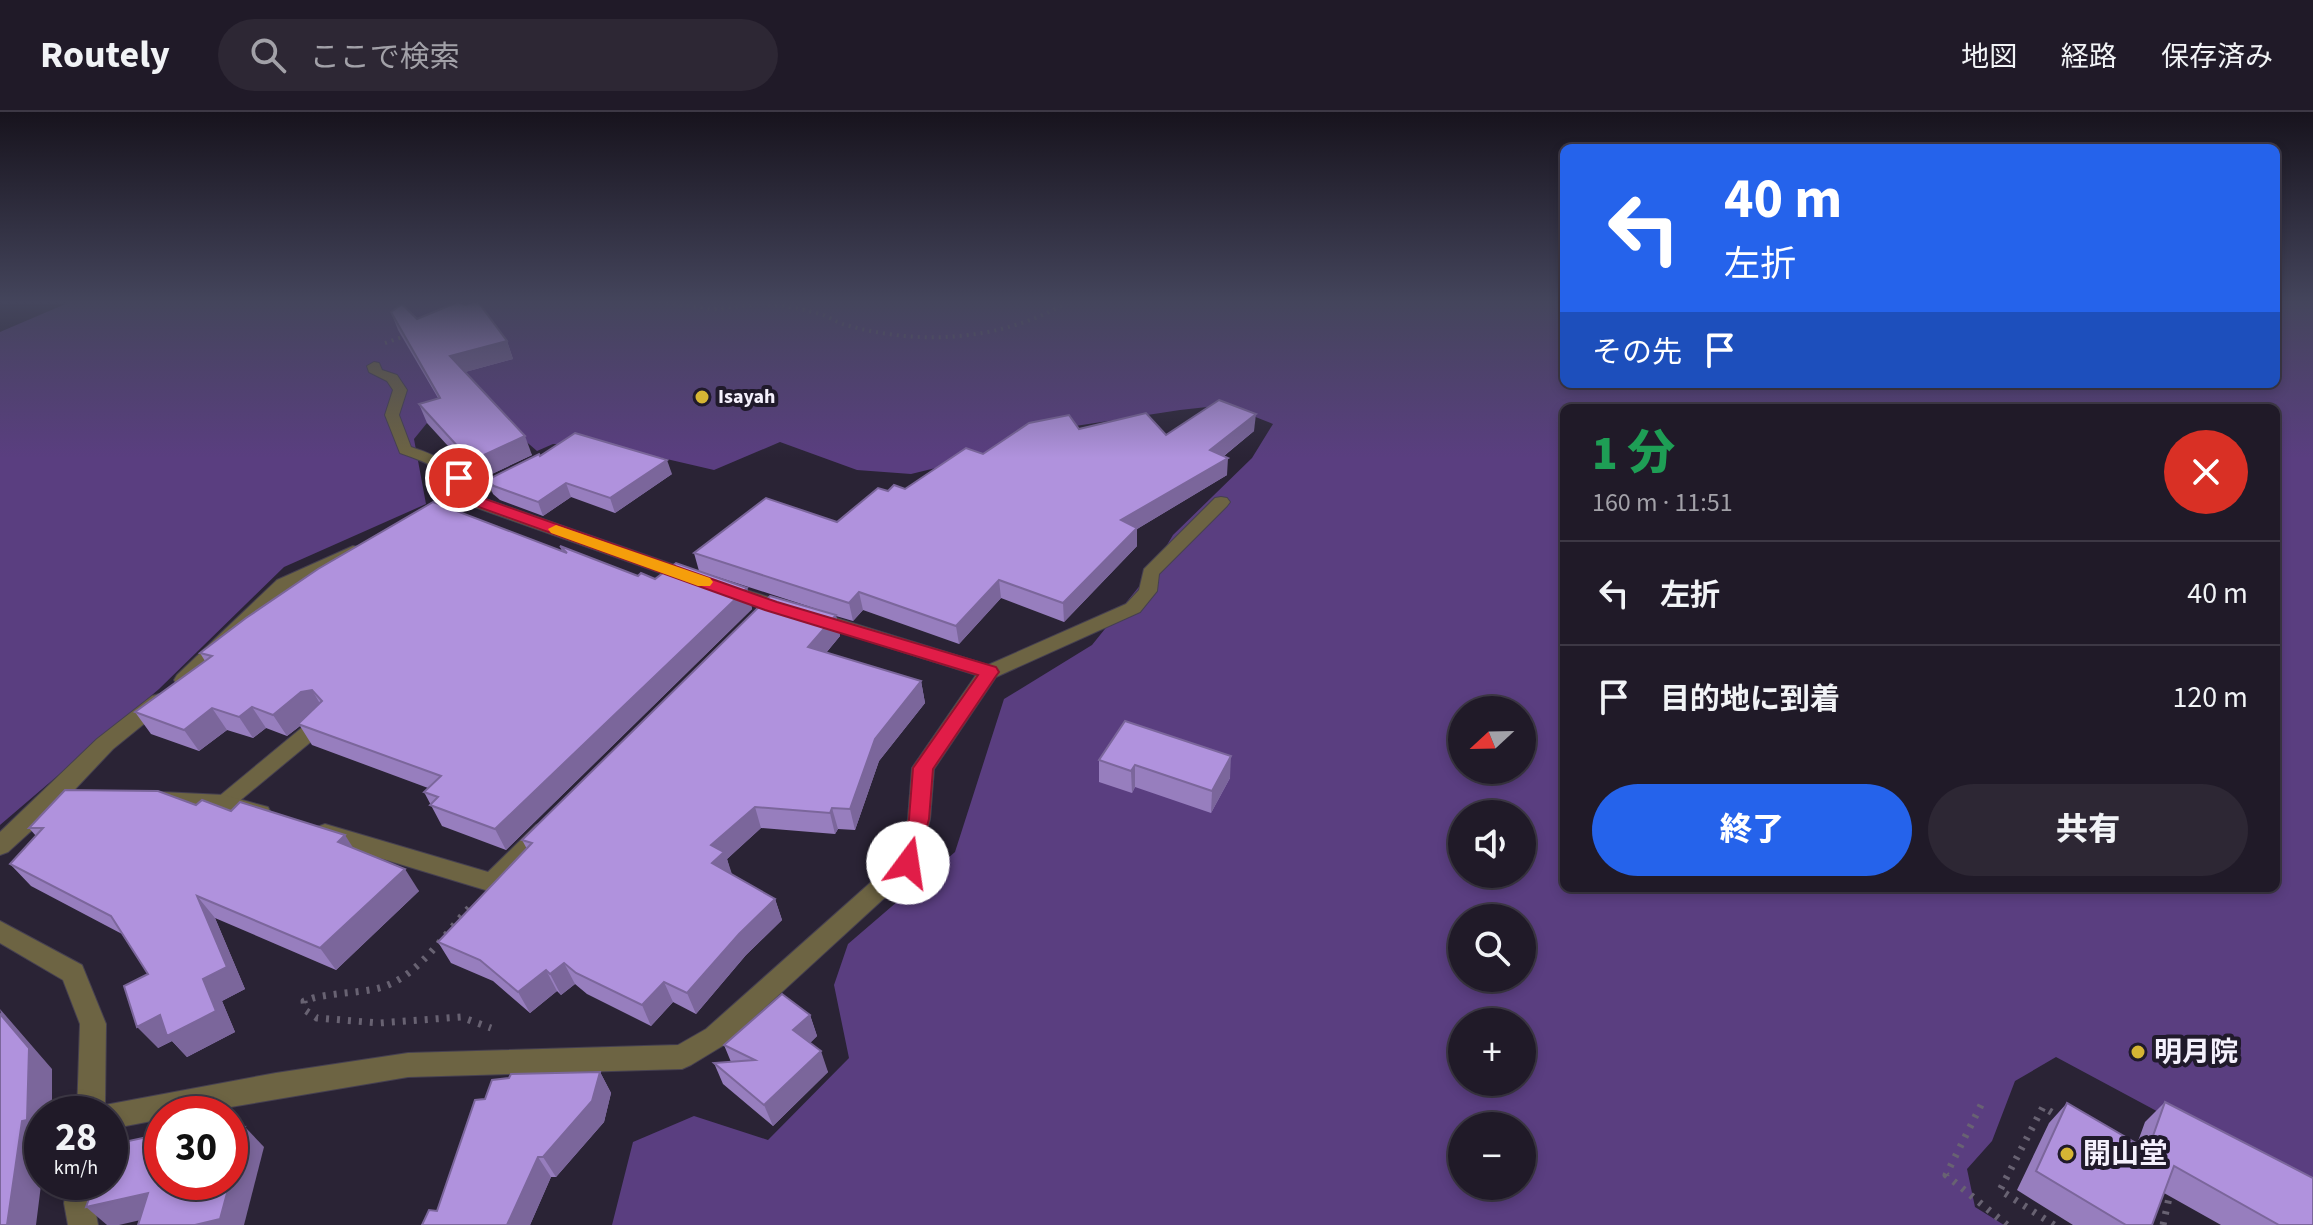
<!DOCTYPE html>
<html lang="ja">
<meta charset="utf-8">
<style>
:root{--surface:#201a28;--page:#2d2734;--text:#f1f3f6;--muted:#a2a1a8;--line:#3d3845;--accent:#2563eb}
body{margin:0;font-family:"Source Sans 3","Noto Sans JP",sans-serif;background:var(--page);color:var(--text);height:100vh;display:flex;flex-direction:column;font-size:30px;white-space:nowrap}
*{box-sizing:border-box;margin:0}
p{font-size:26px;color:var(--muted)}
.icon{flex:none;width:44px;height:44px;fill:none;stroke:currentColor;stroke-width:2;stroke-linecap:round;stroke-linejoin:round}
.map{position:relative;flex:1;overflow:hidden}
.sheet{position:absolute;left:1560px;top:292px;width:720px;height:488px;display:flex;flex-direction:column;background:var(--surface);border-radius:12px;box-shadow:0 4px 12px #0003,0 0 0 2px var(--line)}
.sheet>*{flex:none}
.banner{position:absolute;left:1560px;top:32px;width:720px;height:244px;border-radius:12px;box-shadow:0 4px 12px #0003,0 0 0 2px var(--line);background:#2563eb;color:#fff;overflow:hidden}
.needle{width:52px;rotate:248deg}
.fabs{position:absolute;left:1448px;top:584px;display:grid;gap:16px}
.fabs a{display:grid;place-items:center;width:88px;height:88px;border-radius:50%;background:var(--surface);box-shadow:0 4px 12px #0003,0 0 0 2px var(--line);font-size:40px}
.speed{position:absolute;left:24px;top:984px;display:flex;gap:16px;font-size:40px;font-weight:700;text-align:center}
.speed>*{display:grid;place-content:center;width:104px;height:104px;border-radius:50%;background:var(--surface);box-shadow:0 4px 12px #0003,0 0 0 2px var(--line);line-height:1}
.speed small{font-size:20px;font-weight:400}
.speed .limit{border:12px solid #d22;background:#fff;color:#111}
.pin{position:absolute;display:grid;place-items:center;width:68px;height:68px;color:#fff;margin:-34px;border:4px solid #fff;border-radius:50%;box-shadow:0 2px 8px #0007}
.me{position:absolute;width:88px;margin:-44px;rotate:14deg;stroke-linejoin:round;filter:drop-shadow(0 0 6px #0008)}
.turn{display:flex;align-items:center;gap:28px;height:168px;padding:0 32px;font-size:36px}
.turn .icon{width:104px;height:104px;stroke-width:2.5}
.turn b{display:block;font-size:56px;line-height:68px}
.then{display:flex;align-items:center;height:76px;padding:0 32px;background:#0003;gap:16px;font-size:30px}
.round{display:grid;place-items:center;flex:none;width:84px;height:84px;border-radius:42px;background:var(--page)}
.overview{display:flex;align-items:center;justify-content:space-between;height:136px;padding:0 32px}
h1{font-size:48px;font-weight:800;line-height:60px;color:#1e9e55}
.action{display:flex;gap:16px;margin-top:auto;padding:16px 32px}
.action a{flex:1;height:92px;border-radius:48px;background:var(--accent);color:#fff;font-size:32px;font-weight:800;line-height:92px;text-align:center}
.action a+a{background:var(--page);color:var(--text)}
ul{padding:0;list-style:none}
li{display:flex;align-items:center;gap:24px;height:104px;padding:0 32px;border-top:2px solid var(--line)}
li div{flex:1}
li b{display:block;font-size:30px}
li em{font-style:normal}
header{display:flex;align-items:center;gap:48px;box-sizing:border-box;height:112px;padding:0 40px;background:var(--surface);border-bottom:2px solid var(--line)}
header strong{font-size:38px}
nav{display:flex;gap:44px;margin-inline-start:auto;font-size:28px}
.search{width:560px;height:72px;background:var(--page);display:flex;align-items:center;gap:20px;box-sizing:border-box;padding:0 28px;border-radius:44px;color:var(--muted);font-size:30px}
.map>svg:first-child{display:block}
.forest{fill:#5a3e80;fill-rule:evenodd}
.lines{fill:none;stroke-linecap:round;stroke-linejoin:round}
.service-casing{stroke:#464051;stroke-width:2}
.minor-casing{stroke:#464051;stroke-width:2}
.path-far1{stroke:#686272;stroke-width:4;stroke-dasharray:2 5;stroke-linecap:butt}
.path{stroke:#686272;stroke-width:7;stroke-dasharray:3 8;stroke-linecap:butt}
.service{fill:#6d6443;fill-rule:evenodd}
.minor{fill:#6d6443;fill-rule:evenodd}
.wall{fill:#977ebe}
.shaded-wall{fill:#7b669b}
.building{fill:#b092dd;stroke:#7b669b;stroke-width:2}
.route{fill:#e11d48;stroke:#92132f;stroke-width:2}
.slow{fill:#f59e0b}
.poi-dot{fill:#d6b534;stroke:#201a2b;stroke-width:3}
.labels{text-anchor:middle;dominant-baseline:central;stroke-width:8;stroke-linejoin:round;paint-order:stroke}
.far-poi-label{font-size:20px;font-weight:bold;fill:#f4f0fc;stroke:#201a2b;text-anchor:start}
.near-poi-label{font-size:28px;font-weight:bold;fill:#f4f0fc;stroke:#201a2b;text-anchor:start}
</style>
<header>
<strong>Routely</strong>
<div class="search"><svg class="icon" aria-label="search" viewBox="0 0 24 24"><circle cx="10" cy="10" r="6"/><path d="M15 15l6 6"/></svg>ここで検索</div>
<nav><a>地図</a><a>経路</a><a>保存済み</a></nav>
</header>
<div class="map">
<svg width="2313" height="1113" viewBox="0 0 2313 1113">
<rect width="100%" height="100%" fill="#2a2335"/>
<path class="forest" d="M70,190H1564V272H2276V190H2313V1083L2056,945L2015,969L1992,1029L1967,1057L1975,1095L2004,1113H612L633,1030L694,1004L768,1028L849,946L834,873L848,832L955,740L1004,587L1092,533L1150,461L1173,423L1252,346L1273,312L1225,293L1180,298L1023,322L985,344L911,362L857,358L780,330L714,358L602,332H553L537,339L522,326L427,311L414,327L426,392L284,455L159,577L0,713V220ZM1564,296H2276V776H1564ZM1462,598H1522V658H1462ZM1462,702H1522V762H1462ZM1462,806H1522V866H1462ZM1462,910H1522V970H1462ZM1462,1014H1522V1074H1462Z"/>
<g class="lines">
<defs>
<g id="service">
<path d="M374,250L379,251L382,258L397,263L407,278L399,303L411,335C442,345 461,356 475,386L472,389H462C443,357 435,353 400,341L385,303L393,278L387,269L369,260L367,254Z"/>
<path d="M323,602L332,609L330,614L231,696H217L214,691L217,686L316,604Z"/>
</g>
<g id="minor">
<path d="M512,357L520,362L518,366L480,385L700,462L702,466L693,472L686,470L466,392L428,411H416L413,407Z"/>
<path d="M1221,385L1227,386L1230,390L1227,394L1159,462L1157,479L1140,500L996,565L934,657L930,707L916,757L724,933L691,953L682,957L408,965L189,1002H162V1007L110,1017V1002H77L80,912L63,868L0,831V809L82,853L106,912L105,993L276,961L408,941L678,933L706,917L897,747L908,707L912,656L976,563L716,481L714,477L716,473H730L988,553L1126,492L1139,478L1144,457L1215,386Z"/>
<path d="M353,434L359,435L362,439L359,443L291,476L191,573H177L174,568L177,563L277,468Z"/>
<path d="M159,582L166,584L169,589L166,594L113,637L63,690L8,740L0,743V720L97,627L152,584Z"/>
<path d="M161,680L224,683L268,695L271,701L268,707L260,709L224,699L161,696L153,694L150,688L153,682Z"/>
<path d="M544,710L552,713L555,719L552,725L500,778L492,780L317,727L314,721L317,715L325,712L488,760L536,713Z"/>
<path d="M68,1070H96L94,1091L98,1113H68L64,1091Z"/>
</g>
</defs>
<use href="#service" class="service-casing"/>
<use href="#minor" class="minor-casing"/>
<g class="path-far1">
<path d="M659,190L714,197L769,191"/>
<path d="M768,193C787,194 805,197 823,203C831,206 838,211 846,213C920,234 1001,229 1068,190"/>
<path d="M385,231L405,224"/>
</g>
<g class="path">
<path d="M469,796C443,824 415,869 375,877C355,881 334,881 313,886L304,889L305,898L317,906L379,911L461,905L491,916"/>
<path d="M1981,993L1946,1063L2007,1113"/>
<path d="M2054,1113L2000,1078L2043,995L2061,1006"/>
<path d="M2163,1113L2171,1077"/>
</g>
<use href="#service" class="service"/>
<use href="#minor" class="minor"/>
</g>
<g class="wall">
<path d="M391,200L507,229L513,247L465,260L532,343L479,368L427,311L419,292L438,286L398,218Z"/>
<path d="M1079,317L1166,323L1254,319L1224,344L1227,363L1137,417V434L1064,510L1001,486L959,532L863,498L853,509L836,504L840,524L826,541L921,569L925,591L879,649L855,718L838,717L835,722L761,716L727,747L731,762L775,787L782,808L746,843L696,902L673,890L651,914L587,882L575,872L561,883L557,879L530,901L493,869L451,851L438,830L527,737L522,728L826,500L699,459L694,441L837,410L888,379L905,377L983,342Z"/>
<path d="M540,344L672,362L615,401L571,385L543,404L500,388L493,382L487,368Z"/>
<path d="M560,434L638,464L655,467L747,476L752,497L506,738L442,714L424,680L428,676L312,633L300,614L287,624L266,616L253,626L227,618L199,639L151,622L135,600L205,549L200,541L562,439Z"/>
<path d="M1099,648L1230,666L1211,701L1135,675L1132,681L1099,670Z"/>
<path d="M196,693L231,699L354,736L419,779L336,858L215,806L245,877L222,889L235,920L187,945L172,929L158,936L148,862L122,822L31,774L10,752L36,724L29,716Z"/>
<path d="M810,903L817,924L810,931L828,960L773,1014L723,972L714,951L731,950L724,933Z"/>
<path d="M600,960L611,981L604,1010L556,1065H551L530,1113H422L437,1099L485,987Z"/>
<path d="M2165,990L2313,1113H2221L2164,1081L2152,1113H2073L2017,1078L2049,1011L2067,991L2137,1032L2145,1010Z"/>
</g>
<g class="shaded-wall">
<path d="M507,229L513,247L458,262L450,244Z"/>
<path d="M1256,302L1254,319L1210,355V338Z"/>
<path d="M525,324L532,343L479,368L471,349Z"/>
<path d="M1228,346L1227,363L1137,417V434L1064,510L1063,491L1121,408Z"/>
<path d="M667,348L672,362L615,401L610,386Z"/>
<path d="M566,371L571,385L543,404L538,390Z"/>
<path d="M999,468L1001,486L959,532L956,514Z"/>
<path d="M747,476L752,497L506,738L495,717Z"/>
<path d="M859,480L863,498L853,509L849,491Z"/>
<path d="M836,503L840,524L813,556L808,535Z"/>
<path d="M921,569L925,591L879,649L855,718L850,697L875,627Z"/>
<path d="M312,578L325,600L298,612L300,614L287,624L273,603L301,580Z"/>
<path d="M252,595L266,616L253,626L239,605Z"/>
<path d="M212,596L227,618L199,639L184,618Z"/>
<path d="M1231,644L1230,666L1211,701L1212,679Z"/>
<path d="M1135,653V675L1132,681L1131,659Z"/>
<path d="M755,695L761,716L727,747L732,762L720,772L712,751L711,733Z"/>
<path d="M832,696L838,717L835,722L830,701Z"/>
<path d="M345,723L359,745L338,730Z"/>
<path d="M405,757L419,779L336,858L320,836Z"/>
<path d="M197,784L215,806L245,877L222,889L235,920L187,945L172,929L158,936L137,915L160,903L203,867Z"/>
<path d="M775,787L782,808L746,843L696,902L687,881L739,822Z"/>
<path d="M564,851L575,872L561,883L550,862Z"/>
<path d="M546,858L557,879L530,901L518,880Z"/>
<path d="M664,870L673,890L651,914L642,893Z"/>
<path d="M0,897L52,957V1002H42V1065L36,1113H7L22,1009Z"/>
<path d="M810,903L817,924L801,939L793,918Z"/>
<path d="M821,939L828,960L773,1014L764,993Z"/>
<path d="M600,960L611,981L604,1010L556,1065L543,1045Z"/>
<path d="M245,1015L264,1035L244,1113H195Z"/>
<path d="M538,1045L551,1065L530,1113H507Z"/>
<path d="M148,1081L171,1101L119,1113H107L86,1095Z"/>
</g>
<g class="building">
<path d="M458,190L466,193L472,190H478L507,229L450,244L525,324L471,349L419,292L440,286L391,200L402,192L417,207Z"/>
<path d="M1219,288L1256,302L1210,338L1228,346L1121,408L1137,416L1063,491L999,468L956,514L859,480L849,491L694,441L766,386L837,410L878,376L888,379L894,373L905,377L966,336L983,342L1029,311L1069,303L1079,317L1146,301L1166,323Z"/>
<path d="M575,321L667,348L610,386L566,371L538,390L494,374L487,368L539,342L540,344Z"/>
<path d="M433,390L567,441L560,434L638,464L641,461L655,467L676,451L747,476L495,717L430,693L438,685L424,680L441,664L298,612L322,589L312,578L301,580L273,603L252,595L239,605L212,596L184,618L135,600L212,544L200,541L246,506L318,457Z"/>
<path d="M770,484L836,503L808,535L921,569L875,627L850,697L832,696L830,701L755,695L711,733L724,740L712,751L775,787L739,822L687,881L664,870L642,893L576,861L564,851L550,862L546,858L518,880L480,848L438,830L532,731L522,728Z"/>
<path d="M1125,609L1231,644L1212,679L1135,653L1131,659L1099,648Z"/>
<path d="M65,678L158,679L196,693L202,688L231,699L240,690L345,723L338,730L405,757L320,836L197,784L227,855L203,867L216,899L167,924L160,903L137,915L124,874L148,862L111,804L10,752L43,716H29Z"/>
<path d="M782,882L810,903L793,918L821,939L764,993L714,951L755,948L724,933Z"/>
<path d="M0,902L29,936L27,1008L22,1009L7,1113H0Z"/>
<path d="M600,960L592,989L543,1045H538L507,1113H422L429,1098L437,1099L475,988L485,987L492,968L509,966L511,962Z"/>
<path d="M2165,990L2313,1066V1113H2279L2174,1054L2152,1113H2126L2036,1059L2067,991L2148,1038Z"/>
<path d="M245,1015L230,1069V1018Z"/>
<path d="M161,1022L157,1034L162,1032V1070H230L220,1107L195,1113H138L148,1081L86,1095L95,1070H110V1033Z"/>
</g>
<linearGradient id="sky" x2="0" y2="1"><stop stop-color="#17131d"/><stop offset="0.55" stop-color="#44455c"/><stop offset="1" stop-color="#44455c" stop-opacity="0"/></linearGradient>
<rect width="2313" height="346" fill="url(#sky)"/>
<path class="route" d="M459,361L467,366L474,383L777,490L996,555L999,560L996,564L933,657L929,707L916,756L908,759L900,756L897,751L909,707L913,656L978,563L765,498L462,389L452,366Z"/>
<path class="slow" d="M556,413L710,466L713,470L710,474H698L551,421L548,417Z"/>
<g class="poi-dot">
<circle cx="702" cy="285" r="8"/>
<circle cx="2138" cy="940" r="8"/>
<circle cx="2067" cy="1042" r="8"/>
</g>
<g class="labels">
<g class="far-poi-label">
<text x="718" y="285">Isayah</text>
</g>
<g class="near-poi-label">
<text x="2154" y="940">明月院</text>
<text x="2083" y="1042">開山堂</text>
</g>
</g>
</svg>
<div class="fabs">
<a><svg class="needle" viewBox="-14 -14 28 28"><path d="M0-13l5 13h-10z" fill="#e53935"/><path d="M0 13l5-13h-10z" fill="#a2a1a8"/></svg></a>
<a><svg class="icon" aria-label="sound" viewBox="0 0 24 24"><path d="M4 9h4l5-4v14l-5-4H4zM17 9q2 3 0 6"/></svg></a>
<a><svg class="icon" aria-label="search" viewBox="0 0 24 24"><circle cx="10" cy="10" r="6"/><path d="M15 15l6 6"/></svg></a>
<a>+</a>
<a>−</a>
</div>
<div class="speed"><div>28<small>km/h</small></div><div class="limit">30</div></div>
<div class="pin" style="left:459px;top:366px;background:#d93025"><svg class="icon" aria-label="arrive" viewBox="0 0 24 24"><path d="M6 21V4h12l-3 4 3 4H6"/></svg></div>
<svg class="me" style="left:908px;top:751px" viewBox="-20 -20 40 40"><circle r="19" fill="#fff"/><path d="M0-13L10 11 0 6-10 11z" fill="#e11d48"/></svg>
<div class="banner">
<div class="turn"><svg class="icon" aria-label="left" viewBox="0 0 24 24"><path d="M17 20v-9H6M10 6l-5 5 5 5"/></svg><div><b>40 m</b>左折</div></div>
<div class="then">その先<svg class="icon" aria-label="arrive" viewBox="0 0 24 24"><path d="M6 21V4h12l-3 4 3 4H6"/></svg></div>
</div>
<section class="sheet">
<div class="overview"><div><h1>1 分</h1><p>160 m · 11:51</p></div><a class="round" style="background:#d93025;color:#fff"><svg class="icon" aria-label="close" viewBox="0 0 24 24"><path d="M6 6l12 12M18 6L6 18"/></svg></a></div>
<ul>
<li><svg class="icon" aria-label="left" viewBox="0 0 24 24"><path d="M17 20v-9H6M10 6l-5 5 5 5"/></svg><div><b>左折</b></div><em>40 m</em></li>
<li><svg class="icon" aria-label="arrive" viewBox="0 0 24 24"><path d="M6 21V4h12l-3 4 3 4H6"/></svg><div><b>目的地に到着</b></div><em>120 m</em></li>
</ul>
<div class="action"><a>終了</a><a>共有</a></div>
</section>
</div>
